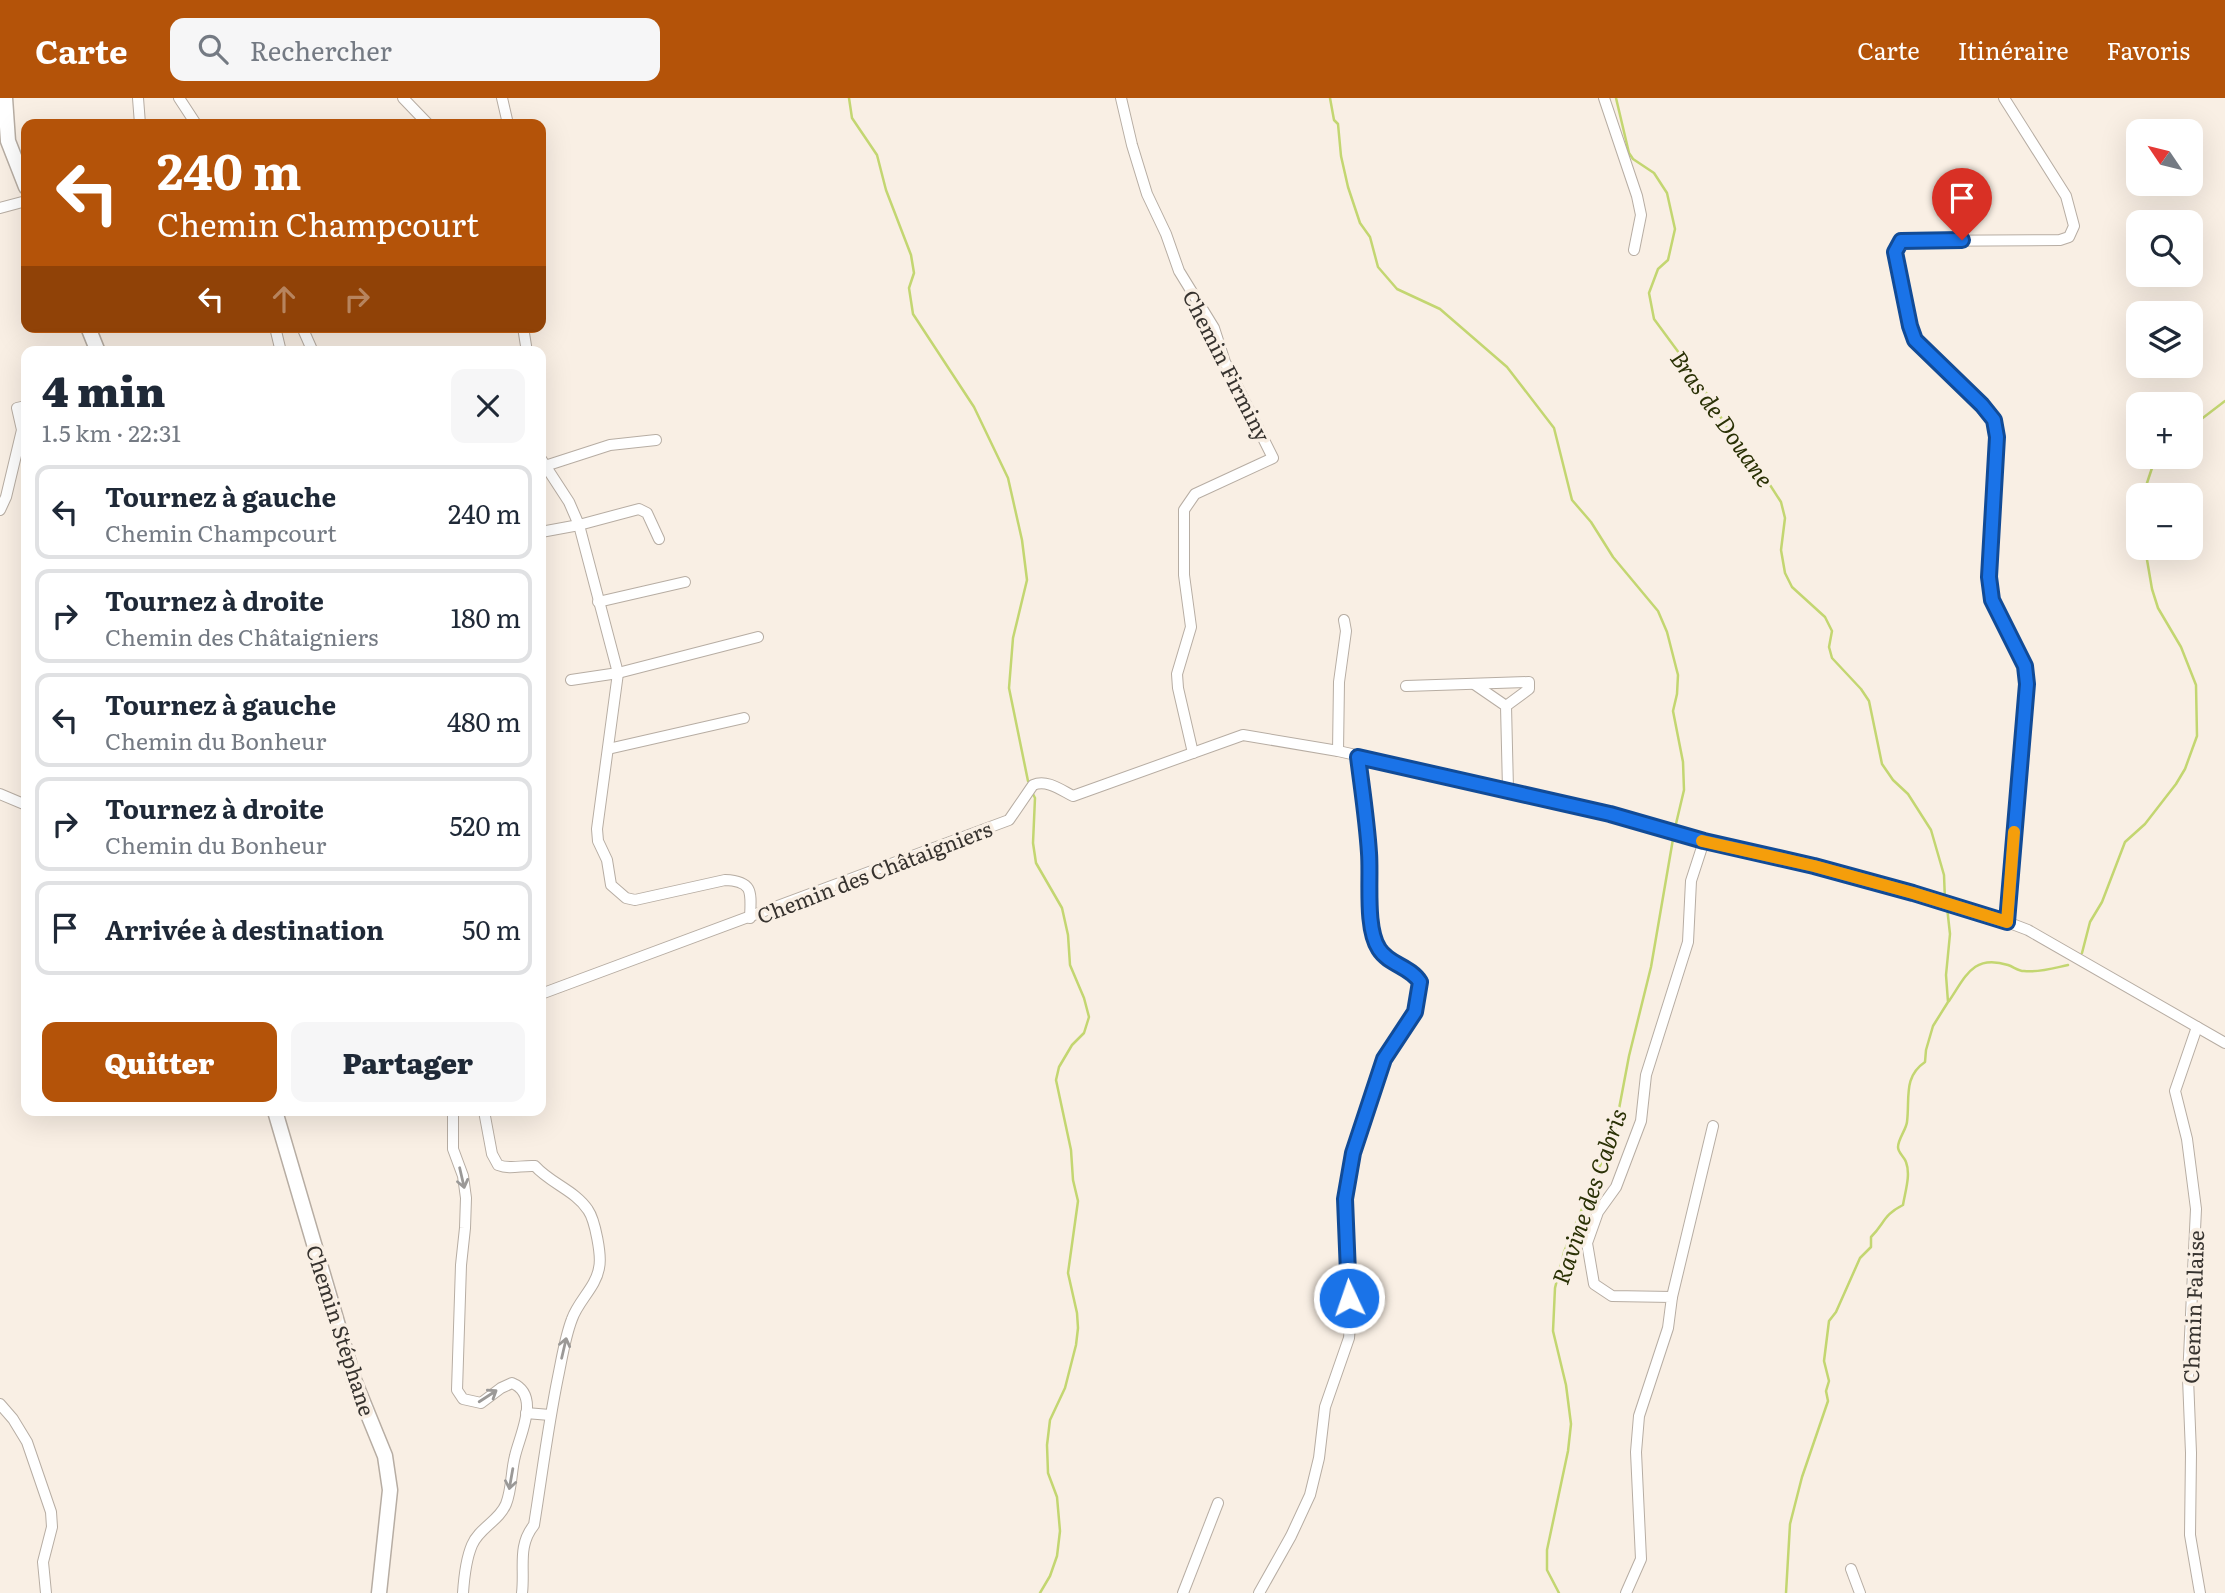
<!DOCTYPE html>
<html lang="fr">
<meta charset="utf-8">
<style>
:root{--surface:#fff;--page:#f6f6f7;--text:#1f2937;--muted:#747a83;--line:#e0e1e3;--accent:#b45309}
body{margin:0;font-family:Literata,serif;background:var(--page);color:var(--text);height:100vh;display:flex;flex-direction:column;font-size:26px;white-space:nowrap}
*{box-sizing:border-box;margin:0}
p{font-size:23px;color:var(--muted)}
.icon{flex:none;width:38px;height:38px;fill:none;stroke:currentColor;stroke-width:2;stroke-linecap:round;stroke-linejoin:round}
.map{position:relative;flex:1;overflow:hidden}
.drawer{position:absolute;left:21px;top:248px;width:525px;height:770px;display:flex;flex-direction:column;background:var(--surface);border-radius:14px;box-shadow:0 7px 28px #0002}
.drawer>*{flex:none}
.hud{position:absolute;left:21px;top:21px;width:525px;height:214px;border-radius:14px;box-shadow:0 7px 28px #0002;background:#b45309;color:#fff;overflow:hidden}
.needle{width:46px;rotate:305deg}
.tools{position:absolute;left:2126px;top:21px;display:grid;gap:14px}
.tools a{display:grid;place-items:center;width:77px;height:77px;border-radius:14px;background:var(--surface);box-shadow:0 7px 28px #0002;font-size:35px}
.pin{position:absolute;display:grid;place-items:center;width:60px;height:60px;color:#fff;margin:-72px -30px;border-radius:50% 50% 50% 0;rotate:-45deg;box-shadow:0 0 7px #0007}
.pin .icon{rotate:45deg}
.me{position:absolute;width:77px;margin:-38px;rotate:357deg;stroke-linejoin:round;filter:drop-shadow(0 0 5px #0008)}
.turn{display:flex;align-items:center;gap:24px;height:147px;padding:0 21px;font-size:32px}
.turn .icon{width:91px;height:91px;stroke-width:2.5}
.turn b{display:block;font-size:49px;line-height:60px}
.lanes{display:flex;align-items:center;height:66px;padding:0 21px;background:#0003;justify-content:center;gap:35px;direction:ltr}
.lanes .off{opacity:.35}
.round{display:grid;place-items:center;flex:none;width:74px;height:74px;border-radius:14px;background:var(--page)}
.headline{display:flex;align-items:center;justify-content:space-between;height:119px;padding:0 21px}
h1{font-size:42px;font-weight:800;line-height:52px}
.button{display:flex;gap:14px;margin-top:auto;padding:14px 21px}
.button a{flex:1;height:80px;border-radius:14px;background:var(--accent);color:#fff;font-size:28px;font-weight:800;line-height:80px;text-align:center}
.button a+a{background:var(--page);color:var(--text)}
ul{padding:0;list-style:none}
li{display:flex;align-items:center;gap:21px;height:94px;margin:0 14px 10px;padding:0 7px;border:4px solid var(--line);border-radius:14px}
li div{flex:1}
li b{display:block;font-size:26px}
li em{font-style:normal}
header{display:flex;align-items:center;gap:42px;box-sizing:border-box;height:98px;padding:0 35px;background:var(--accent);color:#fff}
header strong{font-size:33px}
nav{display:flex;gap:38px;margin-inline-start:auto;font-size:24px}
.search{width:490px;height:63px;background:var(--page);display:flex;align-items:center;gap:18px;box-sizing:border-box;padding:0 24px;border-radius:14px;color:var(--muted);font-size:26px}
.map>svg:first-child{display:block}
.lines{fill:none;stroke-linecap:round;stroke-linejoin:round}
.stream{stroke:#c3d671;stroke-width:2.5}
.minor-casing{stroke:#b7ada3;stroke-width:12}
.secondary-casing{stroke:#b7ada3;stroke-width:17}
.minor{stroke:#fff;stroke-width:10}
.secondary{stroke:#fff;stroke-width:14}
.oneway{stroke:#9b9997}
.route-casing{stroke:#114b97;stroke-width:18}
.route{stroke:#1a73e8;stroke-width:12}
.slow{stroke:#f59e0b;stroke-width:12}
.labels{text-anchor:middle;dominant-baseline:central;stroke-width:7;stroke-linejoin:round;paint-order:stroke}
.street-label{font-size:21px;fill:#37332f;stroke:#f9efe4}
.water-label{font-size:23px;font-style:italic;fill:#2a3105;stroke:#f9efe4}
</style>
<header>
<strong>Carte</strong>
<div class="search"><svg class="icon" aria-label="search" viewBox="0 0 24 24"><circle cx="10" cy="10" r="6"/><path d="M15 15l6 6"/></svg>Rechercher</div>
<nav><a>Carte</a><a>Itinéraire</a><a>Favoris</a></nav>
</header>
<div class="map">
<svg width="2225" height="1495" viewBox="0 0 2225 1495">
<rect width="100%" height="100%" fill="#f9efe4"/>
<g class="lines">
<g class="stream">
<path d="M849,0L852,20L877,57L886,92L911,157L914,175L909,190L913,216L974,309L1008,380L1022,442L1027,482L1013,540L1009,590L1028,683"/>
<path d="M1330,0L1334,22L1338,26L1341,58L1348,89L1360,125L1370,139L1378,169L1397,191L1440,211L1507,269L1554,330L1572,402L1591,424L1613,459L1658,513L1667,534L1678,577L1677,596L1673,613L1683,664L1684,692L1675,730"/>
<path d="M1616,0L1629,55L1633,61L1654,75L1667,95L1675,131L1668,162L1658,171L1649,195L1654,221L1696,278L1732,338L1754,362L1781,404L1785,420L1781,452L1785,475L1792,489L1825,519L1832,533L1829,549L1832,560L1861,591L1869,603L1882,666L1893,682L1908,696L1931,732L1944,777L1945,803"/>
<path d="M2191,329L2225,303"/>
<path d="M2143,397L2152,370L2160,359"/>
<path d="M1032,694L1035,700L1033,745L1036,765L1062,810L1068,837L1070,867L1084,900L1089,919L1084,935L1072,947L1059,969L1056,982L1071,1052L1073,1082L1078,1103L1068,1175L1077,1215L1078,1230L1076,1247L1065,1290L1050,1322L1047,1347L1048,1375L1057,1399L1060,1433L1057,1458L1050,1478L1040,1495"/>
<path d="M2082,855L2090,824L2102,804L2125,744L2145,726L2176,686L2185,671L2197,638L2196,587L2181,549L2158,510L2152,491L2145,450"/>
<path d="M1949,903C1966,878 1973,856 2008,867C2014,869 2018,873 2024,873C2038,875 2054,870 2068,867"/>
<path d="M1559,1495L1547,1472V1452L1568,1353L1571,1326L1566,1287L1553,1233L1555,1190L1564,1154L1615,1032L1629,958L1651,869L1673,741"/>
<path d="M1786,1495L1790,1426L1802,1379L1828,1303L1826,1293L1829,1283L1824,1263L1829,1223L1836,1214L1860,1160L1871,1149V1139C1885,1125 1883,1117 1903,1107C1905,1094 1911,1077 1906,1064C1904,1058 1898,1055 1898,1049C1898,1041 1906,1032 1907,1024C1910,1000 1903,979 1925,964L1926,952L1933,928L1948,904L1946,877L1950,836L1947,809"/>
</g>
<defs>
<g id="minor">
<path d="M138,0L140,26"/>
<path d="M179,0L196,26"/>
<path d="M403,0L428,26"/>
<path d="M502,0L508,26"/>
<path d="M1121,0L1132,47L1147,96L1166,136L1179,173L1214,230L1225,264L1273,360L1195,396L1184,412V477L1191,529L1177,576L1178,590L1193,655"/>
<path d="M1604,0L1637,98L1641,117L1634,152"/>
<path d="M2004,0L2066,98L2074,128L2069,139L2060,142L1901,143L1895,154L1910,228L1915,242L1982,307L1994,322L1997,339L1989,479L1992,502L2025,568L2027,586L2007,824"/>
<path d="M0,110L26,103"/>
<path d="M275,229L281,254"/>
<path d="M302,229L313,254"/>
<path d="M523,229L527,254"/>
<path d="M541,361L569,404L579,427L618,575L597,731L598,743L607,762L611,787L626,800L635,802L725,782C754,783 751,795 750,820"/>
<path d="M545,368L610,347L656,342"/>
<path d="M0,412L6,399L22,332L17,310L26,308"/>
<path d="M541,434L579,427L639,411L647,415L659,441"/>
<path d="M598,504L685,484"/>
<path d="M571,582L618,575L758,539"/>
<path d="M1474,586L1506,608L1508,691"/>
<path d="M1406,588L1529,584V591L1506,608"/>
<path d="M608,651L744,620"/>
<path d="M1338,653L1339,584L1346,533L1344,522"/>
<path d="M0,696L26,707"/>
<path d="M541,896L1009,722L1033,687C1047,681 1061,692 1073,698L1243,637L1338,653L1508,691L1610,716L1704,743L1814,768L1913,795L2007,824L2028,832L2225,945"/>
<path d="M2197,929L2175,993L2187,1041L2196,1111L2188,1280L2191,1355L2190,1437L2200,1495"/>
<path d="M453,1013V1051L463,1078L466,1100L465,1130L461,1167L457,1292L463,1301L481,1305L501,1290L512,1285C541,1297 520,1336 515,1358C511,1373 512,1391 506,1406C499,1423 479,1430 472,1447C466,1461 464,1480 463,1495"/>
<path d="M484,1013L492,1056L498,1067C511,1072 521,1067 535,1068C550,1085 576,1093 588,1112C595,1122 602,1158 599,1170C596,1189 578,1203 572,1221C565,1239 562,1260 558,1279C548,1328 542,1377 534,1427C517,1448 525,1470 522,1495"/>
<path d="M1672,1199L1713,1028"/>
<path d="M0,1306L13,1321L27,1344L51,1414L52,1429L43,1464L46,1495"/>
<path d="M526,1315L550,1317"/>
<path d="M1851,1471L1860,1495"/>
<path d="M1183,1495L1218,1405"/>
<path d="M1259,1495L1291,1438L1310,1397L1319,1360L1325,1309L1349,1240L1351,1216L1345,1101L1353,1055L1384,961L1415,914L1419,897L1420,884L1414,875L1389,861L1378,850L1372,830L1369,755L1358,659"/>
<path d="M1626,1495L1641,1461L1636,1354L1639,1318L1668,1230L1672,1199L1612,1198L1594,1186L1587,1145L1598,1114L1616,1089L1641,1023L1646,977L1688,844L1691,783L1704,743"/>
</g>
<g id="secondary">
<path d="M5,0L8,43L26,89"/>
<path d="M88,229L98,254"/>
<path d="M275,1013L354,1282L385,1358L390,1392L379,1495"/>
</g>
</defs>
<use href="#minor" class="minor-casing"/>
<use href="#secondary" class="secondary-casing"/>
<use href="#minor" class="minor"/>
<use href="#secondary" class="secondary"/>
</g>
<defs><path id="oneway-shaft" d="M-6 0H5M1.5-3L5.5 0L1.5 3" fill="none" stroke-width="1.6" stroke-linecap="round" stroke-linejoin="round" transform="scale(1.75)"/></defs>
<g class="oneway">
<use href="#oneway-shaft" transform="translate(462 1080) rotate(77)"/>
<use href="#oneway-shaft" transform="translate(564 1250) rotate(-77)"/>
<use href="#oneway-shaft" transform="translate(488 1298) rotate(-33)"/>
<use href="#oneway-shaft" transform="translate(511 1381) rotate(100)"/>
</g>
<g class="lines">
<defs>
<path id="route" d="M1349,1200L1345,1101L1353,1055L1384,961L1415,914L1420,884C1410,868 1389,867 1379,851C1365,830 1371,781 1369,755C1367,723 1362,691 1358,659L1610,716L1704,743L1814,768L1913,795L2007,824L2027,586L2025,568L1992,502L1989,479L1997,339L1994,322L1982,307L1915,242L1910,228L1895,154L1901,143L1962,142"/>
</defs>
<use href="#route" class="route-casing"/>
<use href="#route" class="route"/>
<path class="slow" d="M1702,743L1814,768L1913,795L2007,824L2014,734"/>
</g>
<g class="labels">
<g class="street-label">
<text transform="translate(1228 267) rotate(63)">Chemin Firminy</text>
<text transform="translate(874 773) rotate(-21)">Chemin des Châtaigniers</text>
<text transform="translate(2192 1209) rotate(-88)">Chemin Falaise</text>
<text transform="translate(342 1232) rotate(72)">Chemin Stéphane</text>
</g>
<g class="water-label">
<text transform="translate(1723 320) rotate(55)">Bras de Douane</text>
<text transform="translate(1588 1098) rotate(-71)">Ravine des Cabris</text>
</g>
</g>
</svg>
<div class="tools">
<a><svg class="needle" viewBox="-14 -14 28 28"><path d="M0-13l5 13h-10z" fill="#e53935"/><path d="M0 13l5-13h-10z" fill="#747a83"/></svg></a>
<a><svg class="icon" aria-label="search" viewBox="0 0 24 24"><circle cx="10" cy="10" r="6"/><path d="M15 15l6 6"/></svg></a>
<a><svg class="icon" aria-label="layers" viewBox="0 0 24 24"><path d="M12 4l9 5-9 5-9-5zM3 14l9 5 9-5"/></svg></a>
<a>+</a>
<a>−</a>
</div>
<div class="pin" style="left:1962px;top:142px;background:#d93025"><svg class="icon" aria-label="arrive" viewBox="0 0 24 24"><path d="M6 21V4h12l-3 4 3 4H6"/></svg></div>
<svg class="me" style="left:1349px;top:1200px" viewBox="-20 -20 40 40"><circle r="17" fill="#1a73e8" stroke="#fff" stroke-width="3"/><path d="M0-11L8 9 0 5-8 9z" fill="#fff"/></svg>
<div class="hud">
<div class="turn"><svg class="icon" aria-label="left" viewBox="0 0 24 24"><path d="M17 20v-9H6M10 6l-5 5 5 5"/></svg><div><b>240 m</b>Chemin Champcourt</div></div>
<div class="lanes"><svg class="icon" aria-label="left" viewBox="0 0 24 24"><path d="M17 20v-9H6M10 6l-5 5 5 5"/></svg><svg class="icon off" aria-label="ahead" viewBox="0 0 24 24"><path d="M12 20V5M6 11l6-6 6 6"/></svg><svg class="icon off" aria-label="right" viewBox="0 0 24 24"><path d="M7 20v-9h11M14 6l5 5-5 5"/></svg></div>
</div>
<section class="drawer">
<div class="headline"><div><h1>4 min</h1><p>1.5 km · 22:31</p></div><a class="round"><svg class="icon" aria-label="close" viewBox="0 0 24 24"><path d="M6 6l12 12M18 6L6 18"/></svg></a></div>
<ul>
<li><svg class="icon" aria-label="left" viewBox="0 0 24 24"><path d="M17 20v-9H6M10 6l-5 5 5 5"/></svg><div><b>Tournez à gauche</b><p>Chemin Champcourt</p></div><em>240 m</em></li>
<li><svg class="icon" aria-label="right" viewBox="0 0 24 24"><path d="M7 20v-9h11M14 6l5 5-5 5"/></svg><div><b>Tournez à droite</b><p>Chemin des Châtaigniers</p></div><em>180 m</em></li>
<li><svg class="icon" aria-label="left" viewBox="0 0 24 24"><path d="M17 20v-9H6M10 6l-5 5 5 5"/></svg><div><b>Tournez à gauche</b><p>Chemin du Bonheur</p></div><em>480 m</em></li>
<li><svg class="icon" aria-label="right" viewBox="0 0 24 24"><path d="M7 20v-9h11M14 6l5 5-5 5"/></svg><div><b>Tournez à droite</b><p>Chemin du Bonheur</p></div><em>520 m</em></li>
<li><svg class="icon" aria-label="arrive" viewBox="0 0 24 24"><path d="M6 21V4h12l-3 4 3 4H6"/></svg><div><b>Arrivée à destination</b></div><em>50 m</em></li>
</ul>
<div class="button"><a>Quitter</a><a>Partager</a></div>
</section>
</div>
